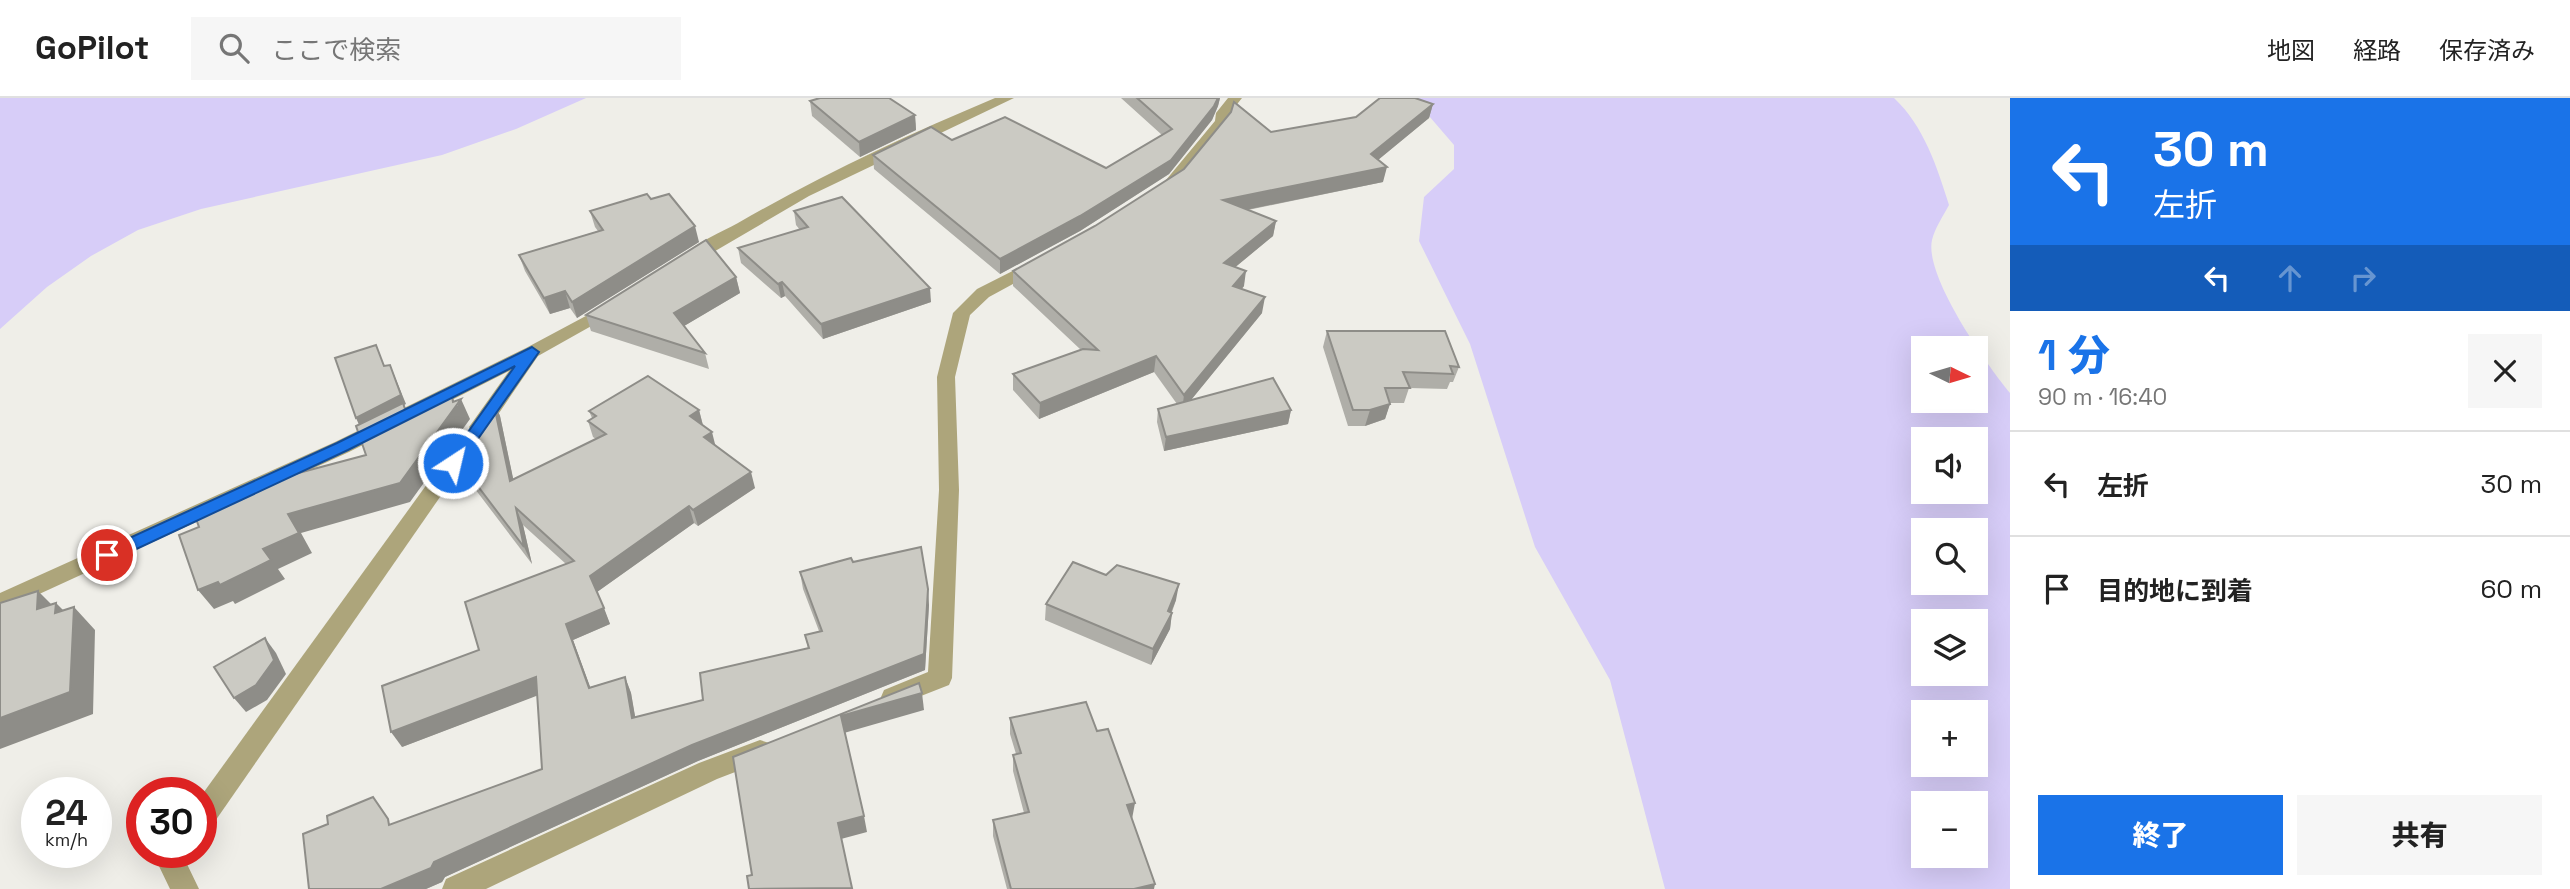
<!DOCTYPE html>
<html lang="ja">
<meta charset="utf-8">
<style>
:root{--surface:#fff;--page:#f6f6f6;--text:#222;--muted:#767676;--line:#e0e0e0;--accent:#1a73e8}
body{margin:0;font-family:"Space Grotesk","Noto Sans JP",sans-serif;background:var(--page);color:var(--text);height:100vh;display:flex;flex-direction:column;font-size:26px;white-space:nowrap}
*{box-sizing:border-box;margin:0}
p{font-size:23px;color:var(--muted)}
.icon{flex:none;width:38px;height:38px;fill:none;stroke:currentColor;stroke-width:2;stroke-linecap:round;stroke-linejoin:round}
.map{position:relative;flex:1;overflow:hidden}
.sheet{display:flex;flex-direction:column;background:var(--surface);width:560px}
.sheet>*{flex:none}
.guide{background:#1a73e8;color:#fff;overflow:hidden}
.needle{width:46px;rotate:95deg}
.tools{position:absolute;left:1911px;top:238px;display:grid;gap:14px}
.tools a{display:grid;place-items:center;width:77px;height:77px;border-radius:0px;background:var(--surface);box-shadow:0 7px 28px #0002;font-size:35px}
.speed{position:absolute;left:21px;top:679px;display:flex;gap:14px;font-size:35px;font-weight:700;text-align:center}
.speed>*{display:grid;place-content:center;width:91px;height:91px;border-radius:50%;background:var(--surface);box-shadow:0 7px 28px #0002;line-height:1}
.speed small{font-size:18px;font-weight:400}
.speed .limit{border:10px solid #d22;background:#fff;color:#111}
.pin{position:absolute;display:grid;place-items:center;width:60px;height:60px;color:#fff;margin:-30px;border:4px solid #fff;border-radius:50%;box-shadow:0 2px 7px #0007}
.me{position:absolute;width:77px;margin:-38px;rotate:35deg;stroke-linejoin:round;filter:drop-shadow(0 0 5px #0008)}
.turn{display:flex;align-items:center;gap:24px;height:147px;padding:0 28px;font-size:32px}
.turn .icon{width:91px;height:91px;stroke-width:2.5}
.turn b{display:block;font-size:49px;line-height:60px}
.lanes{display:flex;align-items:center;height:66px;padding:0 28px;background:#0003;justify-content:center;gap:35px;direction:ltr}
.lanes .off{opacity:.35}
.round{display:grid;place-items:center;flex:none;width:74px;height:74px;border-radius:0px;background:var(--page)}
.head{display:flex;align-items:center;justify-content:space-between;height:119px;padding:0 28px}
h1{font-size:42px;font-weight:800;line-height:52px;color:var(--accent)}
.cta{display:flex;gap:14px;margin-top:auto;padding:14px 28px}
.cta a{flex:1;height:80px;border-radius:0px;background:var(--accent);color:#fff;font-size:28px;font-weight:800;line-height:80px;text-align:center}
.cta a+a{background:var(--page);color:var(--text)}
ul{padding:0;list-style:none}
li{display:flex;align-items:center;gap:21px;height:105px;padding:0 28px;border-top:2px solid var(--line)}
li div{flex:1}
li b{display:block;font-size:26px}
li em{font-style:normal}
header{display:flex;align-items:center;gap:42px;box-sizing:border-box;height:98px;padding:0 35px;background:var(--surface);border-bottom:2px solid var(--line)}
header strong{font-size:33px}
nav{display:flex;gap:38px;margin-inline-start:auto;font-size:24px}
.search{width:490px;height:63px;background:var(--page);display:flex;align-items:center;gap:18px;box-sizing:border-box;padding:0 24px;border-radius:0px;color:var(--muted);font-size:26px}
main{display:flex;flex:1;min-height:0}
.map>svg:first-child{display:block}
.green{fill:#d7cdf8;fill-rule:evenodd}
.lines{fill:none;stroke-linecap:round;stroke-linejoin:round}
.minor{fill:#ada57b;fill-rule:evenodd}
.wall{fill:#afaea8}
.shaded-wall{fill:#8e8d88}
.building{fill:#cbcac3;stroke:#8e8d88;stroke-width:2}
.route{fill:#1a73e8;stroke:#114b97;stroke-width:2}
</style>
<header>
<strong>GoPilot</strong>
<div class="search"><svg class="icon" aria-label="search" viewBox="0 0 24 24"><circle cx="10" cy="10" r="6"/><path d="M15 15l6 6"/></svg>ここで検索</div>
<nav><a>地図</a><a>経路</a><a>保存済み</a></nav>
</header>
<main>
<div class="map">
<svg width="2010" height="791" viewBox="0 0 2010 791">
<rect width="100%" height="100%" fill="#efeee8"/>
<g class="green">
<path d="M0,0H586L516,31L442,57L201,111L138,132L91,158L47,189L0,231Z"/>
<path d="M1406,0H1894C1924,28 1937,69 1949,107C1943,118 1935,130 1932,142C1924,178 1987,267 2010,295V791H1665L1610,582L1535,449L1470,246L1419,143L1424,99L1454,71V47L1423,11ZM1923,250H1976V303H1923ZM1923,341H1976V394H1923ZM1923,432H1976V485H1923ZM1923,523H1976V576H1923ZM1923,614H1976V667H1923ZM1923,705H1976V758H1923Z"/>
</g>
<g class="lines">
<g class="minor">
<path d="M995,0H1014L809,98L693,166L687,167L679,162C692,146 720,135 738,125C821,77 907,37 995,0Z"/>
<path d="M1228,0H1242L1230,15L1227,27L1176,88H1166L1163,85L1166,82L1215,23L1216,15Z"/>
<path d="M1038,160L1044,161L1046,165L1044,169L989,199L970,217L955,279L959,392L952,580L949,587L893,609L884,606L881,599L884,592L928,574L939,392L937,279L953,215L977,191Z"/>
<path d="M612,204L618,205L621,209L618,213L538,258L486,334H472L469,329L509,273L349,354L0,514V495L335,344L526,250Z"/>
<path d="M458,351L465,353L468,358L465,363L211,729L201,732V698L451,353Z"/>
<path d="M760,642L769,645L773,653L769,661L717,681L486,791H442L446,781L699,665Z"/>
<path d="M191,754L186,764L199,791H170L157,764L161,755Z"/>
</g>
</g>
<g class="wall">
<path d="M1121,0H1220L1218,8L1212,22L1169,76L1080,133L1000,176L874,71L873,57L1106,70L1162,37Z"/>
<path d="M810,3L915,17L916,32L860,59L812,18Z"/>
<path d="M1433,6L1429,20L1378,62L1383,84L1248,112L1276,123L1273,138L1235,169L1244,188L1242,191L1262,215L1191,302L1291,312L1288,326L1164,353L1157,324L1158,311L1177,306L1154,274L1039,321L1013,292V276L1081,252L1013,188V173L1271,34Z"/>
<path d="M651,101L699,144L577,220L570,210L550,216L525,173L519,157L598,133L595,129L590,113Z"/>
<path d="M794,113L931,204L823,241L785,198L781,200L741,165L738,150L800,132L796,127Z"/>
<path d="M736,179L740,195L684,228L705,255L709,271L591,233L586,217Z"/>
<path d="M1327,233L1459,269L1453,284H1450L1447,291L1409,290L1404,305H1390L1385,321L1365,328H1348L1323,249Z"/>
<path d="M493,302L500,318L513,381L596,341L593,339L588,323L592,320L589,313L699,312L703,327L715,347L755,390L698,428L694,425L597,494L610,526L573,542L590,589L625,579L631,595L635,619L703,602L808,550L805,537L819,533L803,491L800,474L853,464L929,507L925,572L698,663L445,779L442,784L426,791H309L328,726H393L542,671L537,597L402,649L479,552L566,466L523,427L532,466L472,387L447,394L439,377Z"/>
<path d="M1176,502L1172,514L1170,531L1151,567L1045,522L1046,506Z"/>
<path d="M1010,620L1097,633L1132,721L1154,791H1007L993,738V722L1024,715L1013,673V657L1016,656L1010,636Z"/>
</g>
<g class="shaded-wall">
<path d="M1218,0H1220L1218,8L1212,22L1169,76L1080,133L1000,176V161Z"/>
<path d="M1433,6L1429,20L1367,71L1371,56Z"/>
<path d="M915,17L916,32L860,59L859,44Z"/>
<path d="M1387,69L1383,84L1221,117L1223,102Z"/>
<path d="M1276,123L1273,138L1221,181L1224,165Z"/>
<path d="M695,128L699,144L577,220L572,204Z"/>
<path d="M1246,173L1244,188L1230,204L1233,188Z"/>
<path d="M736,179L740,195L679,231L674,215Z"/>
<path d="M782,184L785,198L781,200L778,186Z"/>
<path d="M930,190L931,204L823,241L821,226Z"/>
<path d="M565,193L570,210L550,216L544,200Z"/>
<path d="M1265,199L1262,215L1182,313L1184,297Z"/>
<path d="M1156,258L1154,274L1039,321L1040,305Z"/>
<path d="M390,267L406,306L404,307L412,325L360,329L356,320Z"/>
<path d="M452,299L457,308L461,301L470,321L410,404L301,435L312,455L278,471L285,481L235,506L233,503L214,511L198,492L263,451L288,416L453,304Z"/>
<path d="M493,302L500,318L517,399L510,383Z"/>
<path d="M1390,306L1385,321L1365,328L1370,312Z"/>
<path d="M699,312L703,328L690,318Z"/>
<path d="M1291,312L1288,326L1164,353L1166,339Z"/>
<path d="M712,334L716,350L704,339Z"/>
<path d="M464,370L472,387L447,394L439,377Z"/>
<path d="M751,374L755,390L698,428L693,412Z"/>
<path d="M689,408L694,425L597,494L590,478Z"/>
<path d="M516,410L523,427L532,466L524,449Z"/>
<path d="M1179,486L1176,502L1168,522L1172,515L1170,531L1151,567L1153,551Z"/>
<path d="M928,491L929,507L925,572L698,663L445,779L442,784L426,791H381L434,764Z"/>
<path d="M38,493L56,511V505L73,522L74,509L95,532L93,616L0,651V620L37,511Z"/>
<path d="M604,510L610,526L573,542L596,605L589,590L566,526Z"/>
<path d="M265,540L276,555L286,576L267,602L246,614L234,600Z"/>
<path d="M536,579L544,595L402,649L391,634Z"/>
<path d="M625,579L631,595L638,635L632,620Z"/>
<path d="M922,595L924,612L844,635L841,618Z"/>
<path d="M1135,705L1132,721L1124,722L1127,707Z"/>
<path d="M864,718L867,734L841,741L852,791H849L838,725Z"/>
<path d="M1155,786L1154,791H1134Z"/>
</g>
<g class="building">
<path d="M820,0H889L915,17L859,44L810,3Z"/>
<path d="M1137,0H1218L1214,8L1171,62L1080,118L1000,161L873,57L931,29L952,42L1005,19L1106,70L1172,31Z"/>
<path d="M1380,0H1415L1433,6L1371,56L1387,69L1223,102L1276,123L1224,165L1246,173L1233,188L1265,199L1184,297L1156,258L1040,305L1013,276L1083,251L1098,252L1013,173L1095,128L1184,71L1231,14L1234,4L1271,34L1356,19Z"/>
<path d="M647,96L651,101L669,96L695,128L572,204L565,193L544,200L519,157L603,132L590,113Z"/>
<path d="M842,99L930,190L821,226L782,184L778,186L738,150L808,129L794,113Z"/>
<path d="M706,142L736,179L674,215L705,255L586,217Z"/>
<path d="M1327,233H1445L1459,269L1450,268L1453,276L1403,274L1410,290H1385L1390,306L1370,312H1353Z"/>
<path d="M376,247L384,268L390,267L401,297L356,320L335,260Z"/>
<path d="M648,278L699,312L690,318L712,334L704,339L751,374L693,412L689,408L590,478L604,510L566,526L589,590L625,579L632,620L703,602L700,575L809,550L805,537L822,533L800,474L851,460L853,464L921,449L928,491L924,556L692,647L434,764L431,770L381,791H309L303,736L328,726L327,718L373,699L388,721L389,727L542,671L536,579L391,634L382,588L479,552L465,504L574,463L516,410L524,449L464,370L439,377L493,302L510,383L606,336L588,323L596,318L589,313Z"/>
<path d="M1273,280L1291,312L1166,339L1158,311Z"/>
<path d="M452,299L453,304L461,301L400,385L288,416L299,435L263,451L271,462L220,487L218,484L198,492L179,437L199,429L195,418L291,377L366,357L356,328L403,305L405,311Z"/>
<path d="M1073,464L1106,477L1117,467L1179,486L1168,513L1172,515L1153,551L1046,506Z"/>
<path d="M38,493L37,511L56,505L55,515L74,509L70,594L0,620V505Z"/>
<path d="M265,540L274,562L256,587L234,600L214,569Z"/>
<path d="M919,585L922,595L841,618L864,718L838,725L852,790L749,791L747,778L752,777L733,659Z"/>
<path d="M1086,604L1097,633L1108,631L1135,705L1127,707L1155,786L1134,791H1011L993,722L1029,714L1013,657L1021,655L1010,620Z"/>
</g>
<path class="route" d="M532,249L539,254L459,368L453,370L446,365L515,268L348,352L113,462H101L98,457L101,453L337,345Z"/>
</svg>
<div class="tools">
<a><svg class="needle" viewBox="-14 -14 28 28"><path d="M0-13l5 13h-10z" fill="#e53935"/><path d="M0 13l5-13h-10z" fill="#767676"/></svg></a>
<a><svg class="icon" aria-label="sound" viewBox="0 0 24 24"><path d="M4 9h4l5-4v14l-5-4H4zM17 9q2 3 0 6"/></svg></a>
<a><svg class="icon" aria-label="search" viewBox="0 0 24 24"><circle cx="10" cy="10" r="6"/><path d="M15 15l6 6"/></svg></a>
<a><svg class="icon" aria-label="layers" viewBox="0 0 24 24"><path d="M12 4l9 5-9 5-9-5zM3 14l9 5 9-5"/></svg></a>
<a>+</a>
<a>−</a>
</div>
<div class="speed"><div>24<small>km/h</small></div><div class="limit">30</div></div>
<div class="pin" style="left:107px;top:457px;background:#d93025"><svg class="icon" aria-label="arrive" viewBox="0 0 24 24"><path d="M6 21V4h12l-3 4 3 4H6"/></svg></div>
<svg class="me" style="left:453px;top:365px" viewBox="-20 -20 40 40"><circle r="17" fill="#1a73e8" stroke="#fff" stroke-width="3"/><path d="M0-11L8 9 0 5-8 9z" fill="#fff"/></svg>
</div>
<section class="sheet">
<div class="guide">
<div class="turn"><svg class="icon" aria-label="left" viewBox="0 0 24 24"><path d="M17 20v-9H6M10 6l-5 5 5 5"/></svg><div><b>30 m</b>左折</div></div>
<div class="lanes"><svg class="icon" aria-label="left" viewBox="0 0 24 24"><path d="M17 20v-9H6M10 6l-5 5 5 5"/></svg><svg class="icon off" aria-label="ahead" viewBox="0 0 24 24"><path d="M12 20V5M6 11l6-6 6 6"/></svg><svg class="icon off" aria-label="right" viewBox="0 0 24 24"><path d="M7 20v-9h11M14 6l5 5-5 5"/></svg></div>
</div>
<div class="head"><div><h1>1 分</h1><p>90 m · 16:40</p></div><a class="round"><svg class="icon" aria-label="close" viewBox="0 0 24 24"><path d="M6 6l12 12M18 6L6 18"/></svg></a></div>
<ul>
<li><svg class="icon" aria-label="left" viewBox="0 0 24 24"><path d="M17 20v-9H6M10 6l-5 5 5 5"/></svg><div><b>左折</b></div><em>30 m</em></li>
<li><svg class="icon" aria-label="arrive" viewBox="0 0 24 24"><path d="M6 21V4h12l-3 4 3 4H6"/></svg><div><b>目的地に到着</b></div><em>60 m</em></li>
</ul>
<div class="cta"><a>終了</a><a>共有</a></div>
</section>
</main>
